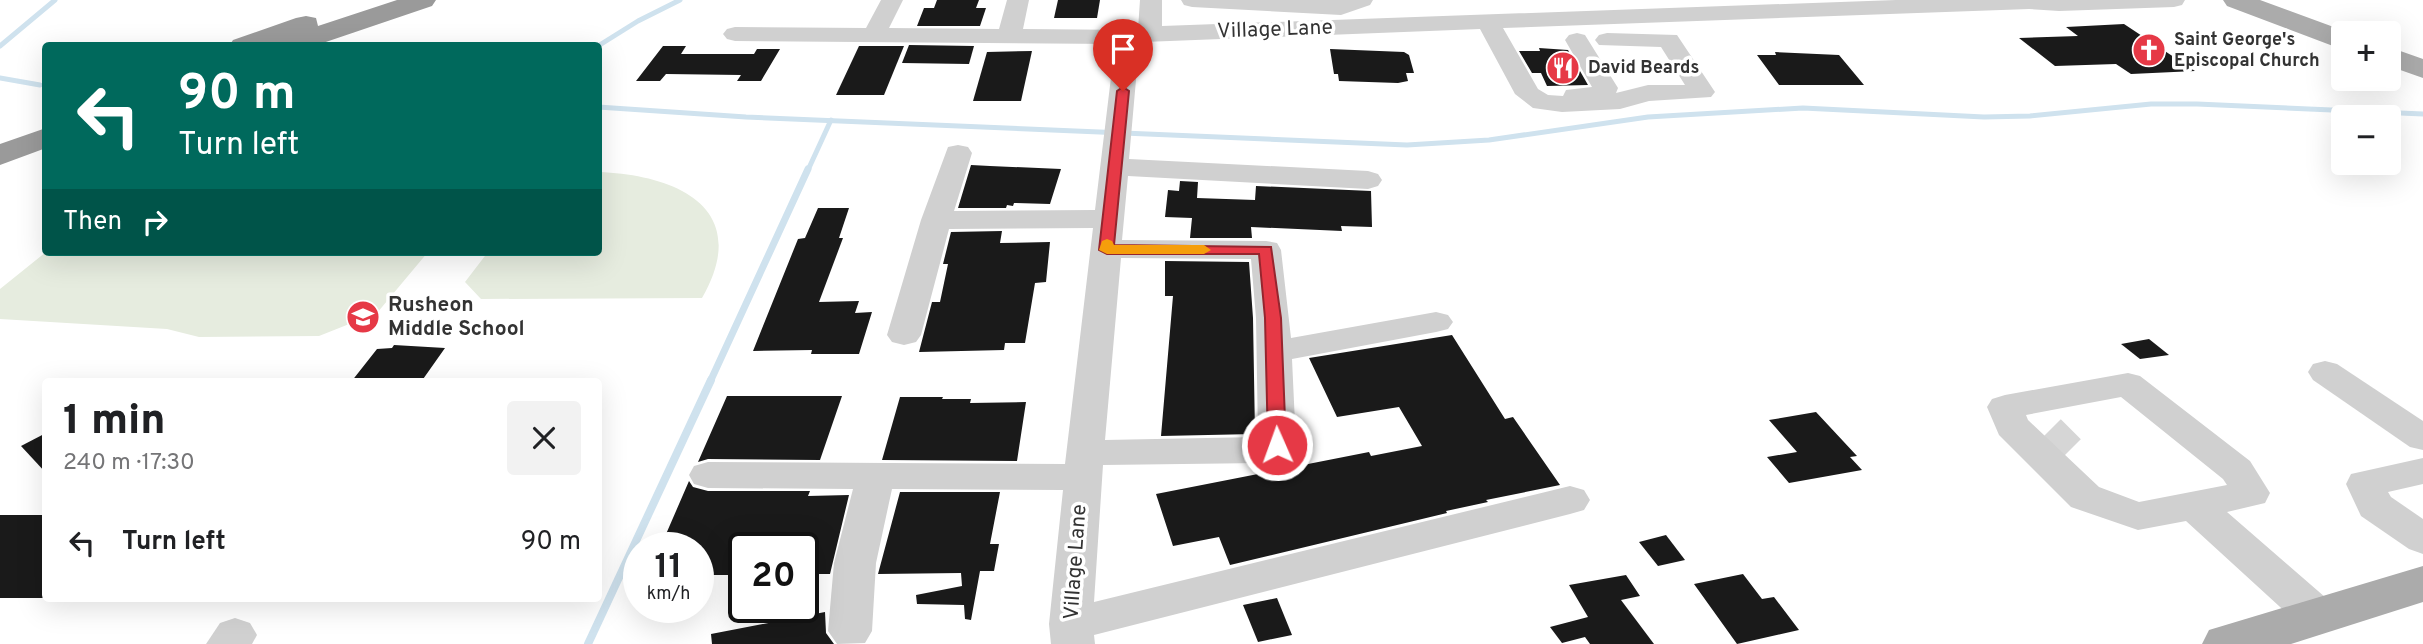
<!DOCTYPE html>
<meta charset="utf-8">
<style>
:root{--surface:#fff;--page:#f2f2f2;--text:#202124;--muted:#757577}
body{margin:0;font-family:Overpass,sans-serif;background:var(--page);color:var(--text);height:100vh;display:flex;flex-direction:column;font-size:26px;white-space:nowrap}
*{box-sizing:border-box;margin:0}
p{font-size:23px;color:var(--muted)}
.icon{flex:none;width:38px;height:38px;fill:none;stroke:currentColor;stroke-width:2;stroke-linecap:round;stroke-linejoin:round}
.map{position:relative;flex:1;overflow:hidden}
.panel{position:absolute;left:42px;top:378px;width:560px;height:224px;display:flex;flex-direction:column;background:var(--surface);border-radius:7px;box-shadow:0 7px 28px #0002}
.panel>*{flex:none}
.top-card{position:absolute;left:42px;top:42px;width:560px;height:214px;border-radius:7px;box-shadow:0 7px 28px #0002;background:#00695c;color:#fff;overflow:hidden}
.tools{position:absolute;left:2331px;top:21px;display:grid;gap:14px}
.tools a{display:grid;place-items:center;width:70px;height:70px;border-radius:7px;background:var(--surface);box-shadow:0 7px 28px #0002;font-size:35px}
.speed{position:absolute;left:623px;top:532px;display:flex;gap:14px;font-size:35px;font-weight:700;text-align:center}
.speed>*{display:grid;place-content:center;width:91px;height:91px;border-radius:50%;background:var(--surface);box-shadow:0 7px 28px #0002;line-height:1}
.speed small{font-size:18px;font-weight:400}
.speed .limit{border:4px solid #111;border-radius:10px;background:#fff;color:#111}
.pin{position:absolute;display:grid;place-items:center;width:60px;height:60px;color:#fff;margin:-72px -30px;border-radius:50% 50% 50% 0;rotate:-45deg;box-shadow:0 0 7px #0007}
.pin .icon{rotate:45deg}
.me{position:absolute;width:77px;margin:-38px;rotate:358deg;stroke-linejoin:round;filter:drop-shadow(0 0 5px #0008)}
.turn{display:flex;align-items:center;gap:24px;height:147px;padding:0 21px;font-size:32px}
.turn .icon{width:91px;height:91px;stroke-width:2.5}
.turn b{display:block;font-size:49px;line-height:60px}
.then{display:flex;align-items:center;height:66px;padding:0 21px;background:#0003;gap:14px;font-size:26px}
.round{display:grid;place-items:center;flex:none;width:74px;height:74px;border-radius:7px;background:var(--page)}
.overview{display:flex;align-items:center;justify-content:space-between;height:119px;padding:0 21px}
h1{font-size:42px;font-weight:800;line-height:52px}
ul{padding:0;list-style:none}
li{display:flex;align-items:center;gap:21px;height:91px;padding:0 21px}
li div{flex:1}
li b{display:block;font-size:26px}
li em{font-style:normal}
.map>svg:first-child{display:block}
.green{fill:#e6ecdf}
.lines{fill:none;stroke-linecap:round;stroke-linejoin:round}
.stream-far2{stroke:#cfe2ee;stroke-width:5}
.stream-far1{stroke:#cfe2ee;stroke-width:7}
.stream{stroke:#cfe2ee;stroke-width:8}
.building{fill:#1a1a1a}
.minor-tunnel{stroke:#d6d6d6;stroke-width:39;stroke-dasharray:39 19;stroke-linecap:butt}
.minor{fill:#d0d0d0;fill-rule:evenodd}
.major{fill:#ababab;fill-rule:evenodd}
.highway{fill:#9a9a9a;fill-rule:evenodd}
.route{fill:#e63946;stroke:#96252e;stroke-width:2}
.slow{fill:#f59e0b}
.labels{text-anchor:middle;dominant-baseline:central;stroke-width:7;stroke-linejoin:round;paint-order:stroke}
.far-poi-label{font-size:18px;font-weight:bold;fill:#333;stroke:#fff;text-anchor:start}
.street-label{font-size:21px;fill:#333;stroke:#fff}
.poi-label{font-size:21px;font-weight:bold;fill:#333;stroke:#fff;text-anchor:start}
</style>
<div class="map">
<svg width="2423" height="644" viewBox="0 0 2423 644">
<rect width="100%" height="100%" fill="#fff"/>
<g class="green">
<path d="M599,172C678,175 753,209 702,298L481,299L465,282L488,252H598Z"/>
<path d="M46,252H428L377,313L319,336L199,337L167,329L0,319V289Z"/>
</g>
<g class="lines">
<g class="stream-far2">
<path d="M0,46L55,0"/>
<path d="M598,46L638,21L680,0"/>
<path d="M0,78L40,85"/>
<path d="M598,107L746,117L1407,145L1489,140L1648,117L1803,108L1984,117L2030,116L2151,104H2197L2423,114"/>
<path d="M808,170L831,120"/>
</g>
<path class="stream-far1" d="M710,382L808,169"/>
<path class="stream" d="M588,644L711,380"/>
</g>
<g class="building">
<path d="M937,0H979L976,8H986L980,26H917L924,8H934Z"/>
<path d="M1058,0H1100L1097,18H1054Z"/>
<path d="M2124,24L2195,71L2131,74L2116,64L2055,66L2019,38L2078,36L2066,27Z"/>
<path d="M909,45L974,46L969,64L902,63Z"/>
<path d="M663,46H686L681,54H754L757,49H780L761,81H737L741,75L666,74L660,81H636Z"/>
<path d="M859,46H904L884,95H836Z"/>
<path d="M1539,48L1568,50L1588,85L1547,86L1541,73H1532L1519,51H1540Z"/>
<path d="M1330,49L1404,52L1409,55L1414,73H1406L1408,81L1398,83L1339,81L1338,74H1334Z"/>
<path d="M1032,51L1021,101H973L987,52Z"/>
<path d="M1775,52L1839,55L1864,85H1779L1757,55H1776Z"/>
<path d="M971,165L990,166L1061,169L1050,204L1014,203L1013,206L1007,205L1006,208H958Z"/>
<path d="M1180,181L1198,182L1197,198L1255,200L1256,186L1371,191L1372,227L1341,226L1342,231L1251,227L1252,238H1190L1192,218L1165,217L1168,190L1179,191Z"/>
<path d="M818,208H849L839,238H843L819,302L859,301L855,313L872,312L859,354H811L812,350L753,351L798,239L805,238Z"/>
<path d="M1002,231L1000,243L1050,242L1046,282L1035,283L1025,343H1005L1004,350L919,352L932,302H940L948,264H943L951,232Z"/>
<path d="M1165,261L1249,262L1253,318L1255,434L1161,436L1173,296H1165Z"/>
<path d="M1452,335L1505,419L1513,417L1560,485L1486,500L1488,502L1446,511L1447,513L1230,565L1219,537L1173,546L1156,494L1369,452L1371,456L1422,446L1399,407L1337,417L1309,358Z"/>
<path d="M2149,339L2169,355L2140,359L2121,344Z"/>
<path d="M394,345L445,348L421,382H351L377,349L392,348Z"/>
<path d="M727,396H842L820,460L708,459L698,462Z"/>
<path d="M900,397H943L942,399H971L970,403L1026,402L1017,461L882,460Z"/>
<path d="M1816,412L1857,456L1850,457L1862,470L1789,483L1767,457L1797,452L1769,420Z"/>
<path d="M46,433V473L21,446Z"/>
<path d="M689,481L693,487L708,491H810L808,496L849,495L830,574H803V548H744V575H698V548H660Z"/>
<path d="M900,492H1000L990,544H999L994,571H980L971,620L965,619L964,605L917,604L916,595L962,586L961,573L878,574Z"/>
<rect x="0" y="515" width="46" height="83"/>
<path d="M1666,535L1685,560L1658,566L1639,542Z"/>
<path d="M1743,574L1762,599L1774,597L1799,630L1737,644L1694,584Z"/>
<path d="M1626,575L1640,596L1621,600L1654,644H1590L1585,637L1562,643L1550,627L1588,617L1569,585Z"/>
<path d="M1277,598L1292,635L1258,642L1243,605Z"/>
<path d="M825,612L826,633L834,644H712L711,634Z"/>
</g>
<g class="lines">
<path class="minor-tunnel" d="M2047,433L2067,453"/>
<g class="minor">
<path d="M881,0H903L889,28L999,29L1007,0H1029L1023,29L1136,30L1138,29L1140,0H1162V26L1896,0H2185L2182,5L2174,7L2059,11L2029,9L1503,28L1538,89L1548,95L1563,96L1566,90L1592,87L1565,40L1569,35L1577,33L1585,35L1618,88L1616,93L1648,85H1685L1661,47L1599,45L1595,40L1599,35L1607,33L1677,35L1715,92L1711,97L1649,101L1620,109L1562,112L1533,108L1515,94L1480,29L1144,42L1139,46L1129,159L1368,171L1378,174L1382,180L1378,186L1368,189L1128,176L1122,240L1266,241L1277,243L1281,250L1291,338L1436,312L1448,315L1453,322L1448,329L1436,332L1292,359L1296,445L1290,454L1262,463L1103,465L1094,602L1570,486L1584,490L1590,500L1584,510L1570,514L1094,635L1095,644H1051L1049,624L1063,490L892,489L876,563L872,631L865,643L837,644L828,631L834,563L853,489L708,488L694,484L689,475L694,466L708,462L1065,464L1093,228L949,229L921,335L916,342L904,345L892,342L887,335L921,220L948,147L958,145L968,147L972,153L954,211L1095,210L1115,44L735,41L727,39L723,34L727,29L735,27L866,28ZM1121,258L1251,259L1256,318L1258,437L1105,440Z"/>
<path d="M1181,0H1373L1370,5L1341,15L1192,7L1184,5Z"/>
<path d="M2325,361L2337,364L2423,421V450L2410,447L2313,380L2308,372L2313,364Z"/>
<path d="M2128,373L2140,376L2250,461L2270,493L2265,503L2227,512L2333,604L2339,616L2333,628L2318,633L2303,628L2186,521L2138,530L2071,507L1999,435L1987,407L1992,399L2005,395ZM2121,397L2223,479L2227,485L2139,502L2099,487L2028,420L2026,415Z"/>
<path d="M2423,458V484L2388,492L2391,497L2423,519V554L2409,549L2361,516L2346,484L2351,474Z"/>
<path d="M235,618L250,623L257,635L252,644H206L220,623Z"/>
</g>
<g class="major">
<path d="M2223,0H2260L2350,33H2343V48L2333,46L2227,6Z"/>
<path d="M2389,47L2423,59V78L2389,66Z"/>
<path d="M2423,566V602L2291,644H2202L2209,630Z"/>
</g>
<g class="highway">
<path d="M397,0H436L432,6L314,46H229L233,40L296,18L306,16L316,18L318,26Z"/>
<path d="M46,128V148L0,165V144Z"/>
</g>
</g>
<path class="route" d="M1123,87L1129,91L1114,245L1271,247L1281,318L1286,445L1283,449H1270L1268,445L1265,318L1259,254H1107L1099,250L1117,91Z"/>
<path class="slow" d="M1107,239L1112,241L1114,245H1204L1211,250L1204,254H1107L1099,250L1102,241Z"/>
<defs>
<symbol id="church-disc" viewBox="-11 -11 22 22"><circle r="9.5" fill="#e63946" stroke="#fff"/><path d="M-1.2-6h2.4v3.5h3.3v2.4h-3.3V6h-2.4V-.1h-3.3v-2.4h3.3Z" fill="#fff"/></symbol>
<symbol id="restaurant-disc" viewBox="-11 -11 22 22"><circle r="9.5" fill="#e63946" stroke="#fff"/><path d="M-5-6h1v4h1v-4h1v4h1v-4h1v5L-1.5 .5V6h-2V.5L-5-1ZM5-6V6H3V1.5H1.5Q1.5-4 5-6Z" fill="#fff"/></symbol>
<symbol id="school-disc" viewBox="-11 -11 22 22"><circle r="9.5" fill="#e63946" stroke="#fff"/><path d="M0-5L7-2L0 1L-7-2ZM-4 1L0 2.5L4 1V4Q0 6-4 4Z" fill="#fff"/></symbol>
</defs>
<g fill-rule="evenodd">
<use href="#church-disc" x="2130" y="31" width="38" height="38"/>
<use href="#restaurant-disc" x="1544" y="49" width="38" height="38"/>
<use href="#school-disc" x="344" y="298" width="38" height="38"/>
</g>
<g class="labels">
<g class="far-poi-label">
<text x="2174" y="40">Saint George's<tspan x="2174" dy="21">Episcopal Church</tspan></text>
<text x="1588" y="68">David Beards</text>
</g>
<g class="street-label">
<text transform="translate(1275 30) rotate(-2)">Village Lane</text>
<text transform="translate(1076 562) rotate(-86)">Village Lane</text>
</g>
<g class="poi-label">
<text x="388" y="305">Rusheon<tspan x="388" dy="24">Middle School</tspan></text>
</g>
</g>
</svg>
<div class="tools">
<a>+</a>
<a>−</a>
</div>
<div class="speed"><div>11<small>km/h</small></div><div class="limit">20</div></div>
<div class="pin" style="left:1123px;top:91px;background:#d93025"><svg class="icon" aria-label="arrive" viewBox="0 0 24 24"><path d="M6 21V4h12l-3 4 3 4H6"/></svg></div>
<svg class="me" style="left:1277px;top:445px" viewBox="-20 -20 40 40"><circle r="17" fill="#e63946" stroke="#fff" stroke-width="3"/><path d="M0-11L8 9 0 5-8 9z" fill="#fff"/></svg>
<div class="top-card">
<div class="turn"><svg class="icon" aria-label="left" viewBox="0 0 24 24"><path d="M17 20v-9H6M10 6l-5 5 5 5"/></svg><div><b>90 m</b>Turn left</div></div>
<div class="then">Then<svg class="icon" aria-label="right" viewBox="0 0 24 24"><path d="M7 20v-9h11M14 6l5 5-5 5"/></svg></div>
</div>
<section class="panel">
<div class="overview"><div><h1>1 min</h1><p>240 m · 17:30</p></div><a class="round"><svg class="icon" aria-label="close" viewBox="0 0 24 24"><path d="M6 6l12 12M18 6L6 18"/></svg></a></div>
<ul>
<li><svg class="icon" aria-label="left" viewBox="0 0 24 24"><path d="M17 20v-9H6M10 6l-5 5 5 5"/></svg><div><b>Turn left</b></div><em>90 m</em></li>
</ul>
</section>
</div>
